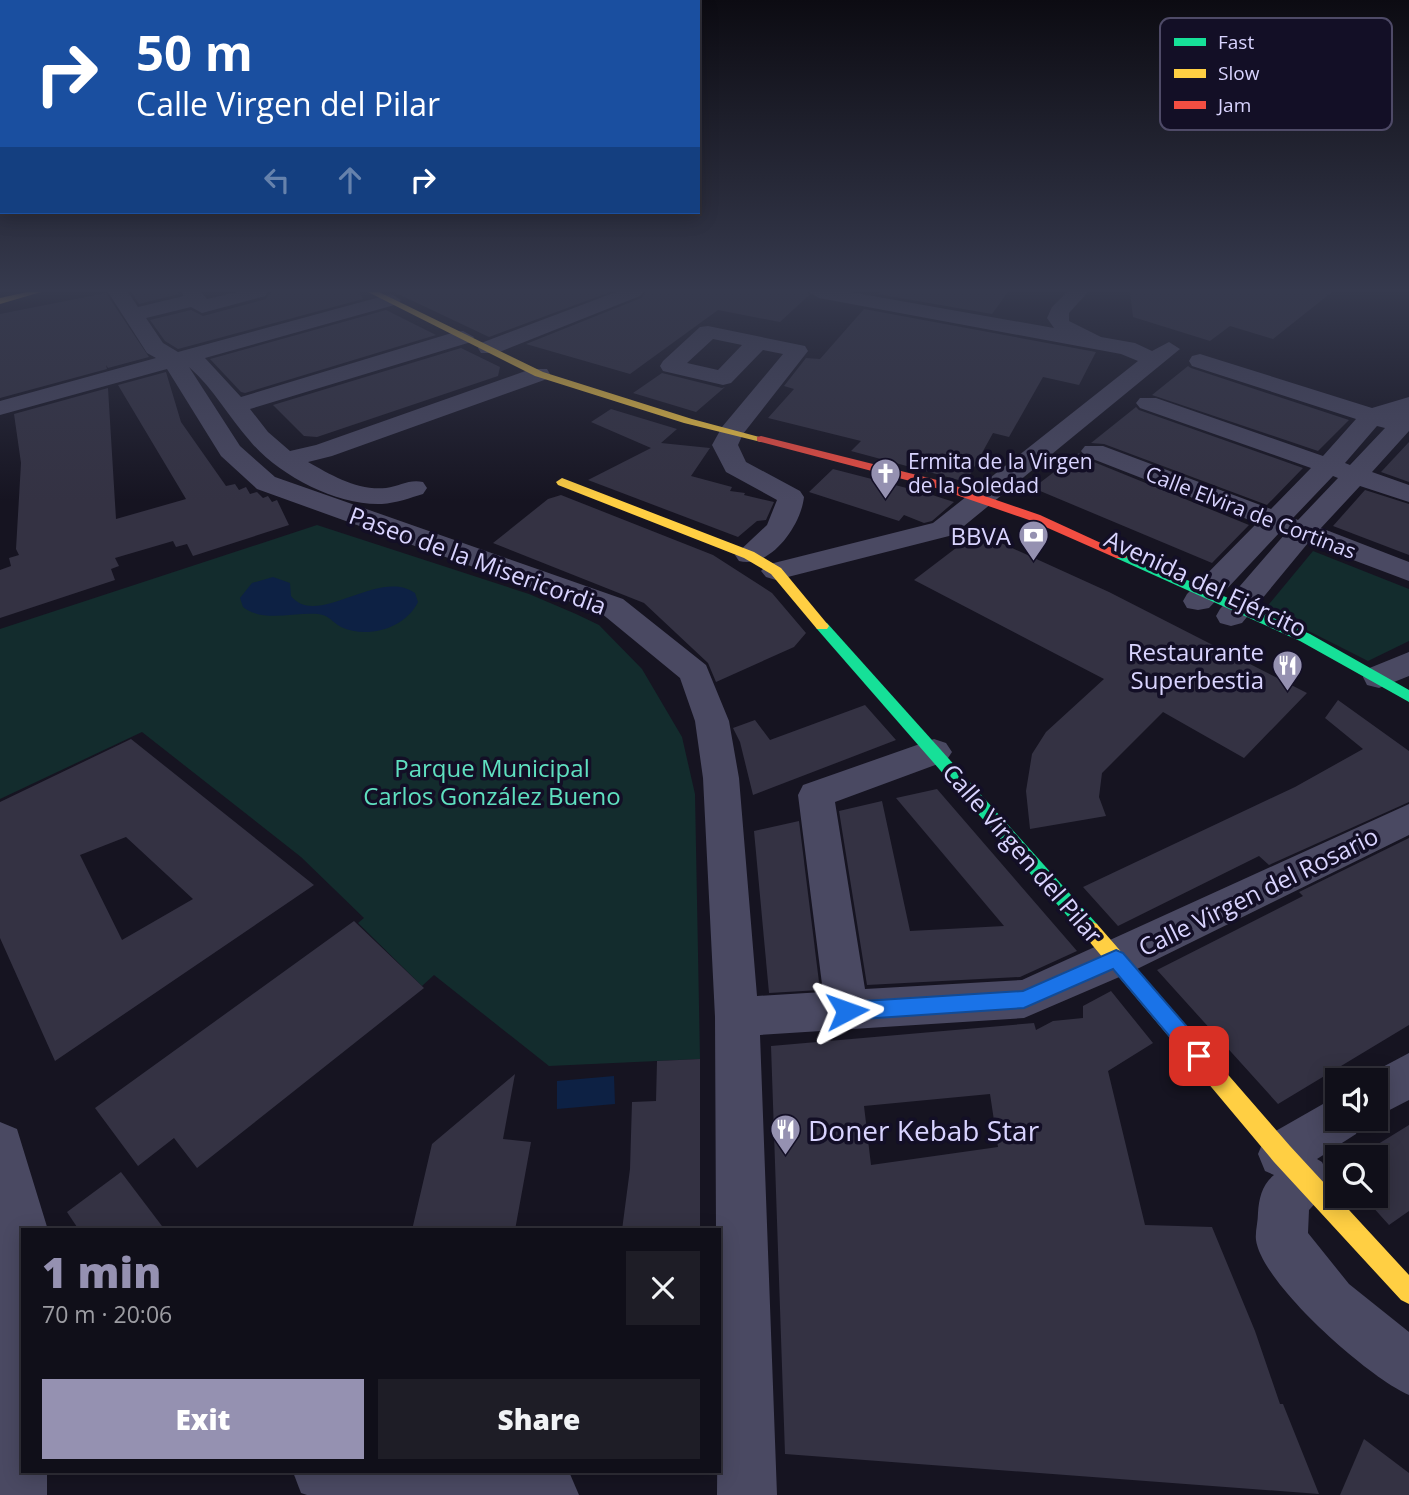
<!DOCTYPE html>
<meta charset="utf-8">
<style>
:root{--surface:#100f19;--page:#1e1d26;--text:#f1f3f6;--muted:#9c9ca2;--line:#302f38;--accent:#9591b1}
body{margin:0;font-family:"Open Sans",sans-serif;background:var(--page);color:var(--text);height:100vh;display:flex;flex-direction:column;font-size:26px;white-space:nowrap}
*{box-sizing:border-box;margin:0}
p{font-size:23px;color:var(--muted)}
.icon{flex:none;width:38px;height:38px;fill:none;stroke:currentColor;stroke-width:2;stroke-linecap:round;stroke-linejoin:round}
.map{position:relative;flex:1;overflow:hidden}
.panel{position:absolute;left:21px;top:1228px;width:700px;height:245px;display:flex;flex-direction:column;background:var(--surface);border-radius:0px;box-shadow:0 4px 18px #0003,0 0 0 2px var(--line)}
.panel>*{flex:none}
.banner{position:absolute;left:0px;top:0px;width:700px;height:214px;box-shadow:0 4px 18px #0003,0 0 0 2px var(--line);background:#1a4fa0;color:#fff;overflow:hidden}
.fabs{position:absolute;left:1325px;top:1068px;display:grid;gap:14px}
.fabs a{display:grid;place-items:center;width:63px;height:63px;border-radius:0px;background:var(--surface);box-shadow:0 4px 18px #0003,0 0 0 2px var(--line);font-size:35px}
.pin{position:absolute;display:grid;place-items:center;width:60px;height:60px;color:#fff;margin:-30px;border-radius:14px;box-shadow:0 4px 10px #0006}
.me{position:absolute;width:77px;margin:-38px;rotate:86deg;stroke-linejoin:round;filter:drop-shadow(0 0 5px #0008)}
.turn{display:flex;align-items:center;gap:24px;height:147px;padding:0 21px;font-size:32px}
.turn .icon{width:91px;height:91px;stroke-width:2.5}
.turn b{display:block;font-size:49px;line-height:60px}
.lanes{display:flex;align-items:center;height:66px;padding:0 21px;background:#0003;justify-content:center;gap:35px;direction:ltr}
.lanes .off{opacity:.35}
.round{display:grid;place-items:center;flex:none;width:74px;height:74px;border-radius:0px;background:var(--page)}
.overview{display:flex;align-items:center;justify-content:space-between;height:119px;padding:0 21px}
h1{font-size:42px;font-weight:800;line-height:52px;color:var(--accent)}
.button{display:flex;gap:14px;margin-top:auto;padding:14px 21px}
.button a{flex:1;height:80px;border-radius:0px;background:var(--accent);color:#fff;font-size:28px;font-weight:800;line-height:80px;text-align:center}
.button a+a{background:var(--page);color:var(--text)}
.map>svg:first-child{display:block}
.green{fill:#132c2d}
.water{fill:#0d2144}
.building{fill:#343243;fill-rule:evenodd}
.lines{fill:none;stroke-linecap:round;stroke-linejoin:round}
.street{fill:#4a4962;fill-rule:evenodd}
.fast{fill:#16e098;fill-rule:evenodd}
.slow{fill:#ffcf43;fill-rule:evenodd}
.jam{fill:#f24e42;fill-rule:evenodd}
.route{fill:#1a73e8;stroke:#114b97;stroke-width:2}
.labels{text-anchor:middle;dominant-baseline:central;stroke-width:7;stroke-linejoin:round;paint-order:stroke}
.far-poi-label{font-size:21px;fill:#d9d4ff;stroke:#130f26;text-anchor:start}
.far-street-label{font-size:21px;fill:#d9d4ff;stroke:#130f26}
.poi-label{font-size:24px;fill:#d9d4ff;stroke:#130f26;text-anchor:end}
.street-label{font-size:24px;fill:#d9d4ff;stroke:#130f26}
.park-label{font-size:24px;fill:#5fe0c0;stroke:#130f26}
.near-poi-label{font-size:28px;fill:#d9d4ff;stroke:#130f26;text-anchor:start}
.key{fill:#130f26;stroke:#4e4a67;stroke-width:2}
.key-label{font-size:19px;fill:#d9d4ff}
</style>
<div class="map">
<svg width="1409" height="1495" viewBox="0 0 1409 1495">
<rect width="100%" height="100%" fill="#161421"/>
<g class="green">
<path d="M317,525L529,594L576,614L599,625L642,669L682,737L695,794L700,1059L549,1066L434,975L422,986L358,923L364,918L301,857L142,732L0,799V629Z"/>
<path d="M1313,551L1409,589V641L1368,661L1265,609Z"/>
</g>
<g class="water">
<path d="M273,577L290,583L291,596C317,629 379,567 415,593L418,602C405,629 367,639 341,627C332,622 329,615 318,614C293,612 264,623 243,607L240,598L252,583Z"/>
<path d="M614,1076L615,1104L557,1109V1081Z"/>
</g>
<g class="building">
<path d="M131,292H178L179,294L139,304Z"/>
<path d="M271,292H359L363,299L178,349L165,341L150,320L191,310L203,316L266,299Z"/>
<path d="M394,292H610L489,337Z"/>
<path d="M646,292H807L809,295L780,322L718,310L630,374L526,344L641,298Z"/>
<path d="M880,292H1008L992,314L877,294Z"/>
<path d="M1130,292H1332L1273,339L1230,326L1210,341L1133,317Z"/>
<path d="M106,293L149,357L108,368L106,365L107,369L0,398V314Z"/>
<path d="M864,309L1096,352L1079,385L1043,377L1009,437L993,433L966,482L851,451L861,441L768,418L794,389L784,386L806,358L820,359Z"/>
<path d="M386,310L436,335L245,393L241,392L210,359Z"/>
<path d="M461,348L500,367L498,376L317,437L304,436L273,405Z"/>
<path d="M1188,366L1191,368L1349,420L1318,451L1152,395Z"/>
<path d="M166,372L181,422L226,486L235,484L239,490L246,487L250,494L257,492L263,498L268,496L272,502L277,500L289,525L193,556L187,544L176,547L173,541L115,558L119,566L111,569L115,580L0,618V570L11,566L9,558L19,555L16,549L21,463L14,414L108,388L116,519L186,499L118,385Z"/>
<path d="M662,373L722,388L725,387L696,412L633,393Z"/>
<path d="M1136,407L1139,410L1303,468L1267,505L1104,444L1091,443Z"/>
<path d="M611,409L677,429L661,443L710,448L691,476L732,487L730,491L745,493L744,495L774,502L766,520L757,521L738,537L588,480L651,448L591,422Z"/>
<path d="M1409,442V482L1381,472Z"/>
<path d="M1079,453L1084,458L1249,525L1212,563L1033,488Z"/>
<path d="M833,469L926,493L954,502L932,521L924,523L904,515L899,521L809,492Z"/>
<path d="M1365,490L1409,504V555L1333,526Z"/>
<path d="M561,495L713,555L772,593L806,633L794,647L716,682L708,663L644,603L493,543L548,499Z"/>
<path d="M977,532L1109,592L1307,693L1244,758L1163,712L1102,773L1099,797L1106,816L1030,829L1026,791L1032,754L1046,732L1104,679L914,580Z"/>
<path d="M1338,700L1409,751V802L1269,865L1259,856L1118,926L1083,887L1295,787L1363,749L1325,718Z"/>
<path d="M865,705L896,740L753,795L740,742L733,728L755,720L770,740Z"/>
<path d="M131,739L314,885L55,1061L0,938V802ZM126,837L193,899L122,940L80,855Z"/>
<path d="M937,789L1077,951L1020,977L867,985L839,811L882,801L910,931L1004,926L896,798Z"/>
<path d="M799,821L820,990L769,993L754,831Z"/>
<path d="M1409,838V1025L1278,1104L1157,970L1303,896L1299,892Z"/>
<path d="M354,921L424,988L197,1168L174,1138L138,1166L95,1108Z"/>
<path d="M1111,991L1153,1043L1108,1071L1145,1225L1212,1227L1255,1331L1280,1404H1283L1319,1494L785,1454L771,1046L1034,1023L1036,1030L1053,1021L1083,1018V1006ZM990,1094L998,1147L871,1165L864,1106Z"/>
<path d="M700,1059V1230H622L630,1169L632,1102L656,1101L657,1061Z"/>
<path d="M515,1074L503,1139L531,1142L515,1230H412L432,1144Z"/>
<path d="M1409,1125V1211L1389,1225L1362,1195H1376V1157H1357Z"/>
<path d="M121,1172L165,1230H79L67,1212Z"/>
<path d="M1364,1439L1409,1473V1495H1340Z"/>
</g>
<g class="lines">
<g class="street">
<path d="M108,292H128L138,307L184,296L181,292H201L207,299L237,292H268L265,296L202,313L191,307L146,318L163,343L178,352L391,294L401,300L398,304L205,358L241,397L455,332L463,331L474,337L471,342L250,409L268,432L290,451L316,445L531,369H547L550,374L547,379L332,456L308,462C331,475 358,491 386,488C400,486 409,479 423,482L427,488L423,494C410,498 396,503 382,504C337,506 278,475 250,441C228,416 214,389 189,367L240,446L275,477L623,599L706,665L729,721L739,778L757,996L823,992L798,795L803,785L934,739L946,743L952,752L946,761L835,802L865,989L1022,980L1409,804V835L1131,972L1024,1018L760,1035L777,1495H717L719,1230H716L715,1017L703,778L695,721L680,678L601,613L257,489L221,456L167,369L0,415V401L156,358L147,353Z"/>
<path d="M616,292H643L640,296L497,353H481L478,348L481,343Z"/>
<path d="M809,292H850L1054,328L1047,318L1052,307L1067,292H1088L1069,313V321L1101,337L1135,343L1152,351L1169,342L1180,349L953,535L776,580L766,577L761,571L766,565L933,523L1138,361L1121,354L819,298Z"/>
<path d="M708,326L805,346L808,351L743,434L738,445L746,462L800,491L804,497C801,525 771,569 739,561L735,555L767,525L777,500L726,472L712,445L722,427L783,354L763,350L731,383L723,385L663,371L660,366L663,361L700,327ZM713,339L742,345L718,370L687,363Z"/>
<path d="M1200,354L1372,408L1409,397V431L1372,472L1409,485V502L1360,486L1321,528L1409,562V581L1308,543L1242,623L1231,626L1220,623L1216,616L1220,609L1285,534L1280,532L1209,608L1198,610L1187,608L1183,601L1187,594L1257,523L1085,456L1081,451L1085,446H1103L1271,509L1311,468L1140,408L1136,403L1140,398H1156L1323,456L1356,419L1192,366L1189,361L1192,356ZM1377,426L1385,428L1350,465L1345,463ZM1333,476L1338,478L1298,520L1293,518Z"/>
<path d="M1409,652V676L1379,688L1367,685L1363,677L1367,669Z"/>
<path d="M1409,1053V1100L1376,1117V1080L1360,1079Z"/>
<path d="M1337,1096V1118H1362L1356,1134L1317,1159L1322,1162L1330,1179L1322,1196L1309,1210L1308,1233L1349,1284L1409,1332V1395C1369,1378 1262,1284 1256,1240C1255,1232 1258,1222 1258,1213C1259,1198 1262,1185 1274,1175L1265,1171L1258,1154L1265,1137Z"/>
<path d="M0,1122L17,1129L48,1230H23V1472H47V1495H0Z"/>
<path d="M293,1472H565L570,1474L579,1495H307L301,1493Z"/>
</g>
<g class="fast">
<path d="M1121,551L1310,634L1409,690V702L1300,641L1116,558L1115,555Z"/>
<path d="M822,622L827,623L1097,924L1099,929L1097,934L1090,937L1083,934L817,629L815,626L817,623Z"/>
</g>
<g class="slow">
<path d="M27,292H41L0,304V298Z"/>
<path d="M368,292H379L543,372L692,419L767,439L761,442L684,423L535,376Z"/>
<path d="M562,478L754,552L781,568L829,626L827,629H817L771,574L744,558L558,485L556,482Z"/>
<path d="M1090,921L1097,924L1290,1146L1409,1275V1304L1401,1300L1274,1162L1083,934L1081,929L1083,924Z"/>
</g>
<path class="jam" d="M761,436L941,481L1040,515L1127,555L1126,558H1116L1032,521L933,487L757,441V437Z"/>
</g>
<linearGradient id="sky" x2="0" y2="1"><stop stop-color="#0c0b12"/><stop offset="0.58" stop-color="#363a4e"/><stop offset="1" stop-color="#363a4e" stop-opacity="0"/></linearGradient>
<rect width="1409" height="501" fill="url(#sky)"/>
<path class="route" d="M1116,950L1123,953L1207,1050L1210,1056L1207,1063L1199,1066L1192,1063L1113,969L1024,1008L847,1020L840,1017L837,1011L840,1004L847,1002L1023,991Z"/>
<defs>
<symbol id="church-pin" viewBox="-11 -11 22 30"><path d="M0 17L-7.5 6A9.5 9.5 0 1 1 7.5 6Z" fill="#9591b1" stroke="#130f26"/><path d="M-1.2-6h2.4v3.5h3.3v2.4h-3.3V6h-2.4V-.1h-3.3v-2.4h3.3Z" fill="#fff"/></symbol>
<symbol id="bank-pin" viewBox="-11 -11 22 30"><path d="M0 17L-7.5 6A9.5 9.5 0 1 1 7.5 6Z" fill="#9591b1" stroke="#130f26"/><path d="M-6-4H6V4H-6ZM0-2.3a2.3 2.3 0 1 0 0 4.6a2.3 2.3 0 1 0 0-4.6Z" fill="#fff"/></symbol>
<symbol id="restaurant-pin" viewBox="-11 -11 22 30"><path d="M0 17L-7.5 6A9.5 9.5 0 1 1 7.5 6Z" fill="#9591b1" stroke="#130f26"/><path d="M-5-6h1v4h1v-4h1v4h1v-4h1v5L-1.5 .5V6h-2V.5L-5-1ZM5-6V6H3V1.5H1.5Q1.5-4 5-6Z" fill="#fff"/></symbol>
</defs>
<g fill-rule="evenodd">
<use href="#church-pin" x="868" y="456" width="35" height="47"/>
<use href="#bank-pin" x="1016" y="518" width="35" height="47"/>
<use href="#restaurant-pin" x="1270" y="648" width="35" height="47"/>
<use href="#restaurant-pin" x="768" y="1112" width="35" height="47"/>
</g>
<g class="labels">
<g class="far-poi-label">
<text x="908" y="461">Ermita de la Virgen<tspan x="908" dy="24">de la Soledad</tspan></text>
</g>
<g class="far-street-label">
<text transform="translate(1251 512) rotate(21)">Calle Elvira de Cortinas</text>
</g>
<g class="poi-label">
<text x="1011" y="535">BBVA</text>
<text x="1264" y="651">Restaurante<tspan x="1264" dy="28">Superbestia</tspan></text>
</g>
<g class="street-label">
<text transform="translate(478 560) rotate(20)">Paseo de la Misericordia</text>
<text transform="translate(1206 583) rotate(25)">Avenida del Ejército</text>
<text transform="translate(1023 853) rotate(49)">Calle Virgen del Pilar</text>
<text transform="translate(1258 891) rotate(-26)">Calle Virgen del Rosario</text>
</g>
<g class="park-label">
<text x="492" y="767">Parque Municipal<tspan x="492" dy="28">Carlos González Bueno</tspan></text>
</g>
<g class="near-poi-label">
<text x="808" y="1130">Doner Kebab Star</text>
</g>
</g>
<rect x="1160" y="18" width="232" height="112" rx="10" class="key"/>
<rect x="1174" y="38" width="32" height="8" fill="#16e098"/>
<rect x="1174" y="69" width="32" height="9" fill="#ffcf43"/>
<rect x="1174" y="101" width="32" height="8" fill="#f24e42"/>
<g class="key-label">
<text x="1218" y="49">Fast</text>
<text x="1218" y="80">Slow</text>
<text x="1218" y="112">Jam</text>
</g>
</svg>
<div class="fabs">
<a><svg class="icon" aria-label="sound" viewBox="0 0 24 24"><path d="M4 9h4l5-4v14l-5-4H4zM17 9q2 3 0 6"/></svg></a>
<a><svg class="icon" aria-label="search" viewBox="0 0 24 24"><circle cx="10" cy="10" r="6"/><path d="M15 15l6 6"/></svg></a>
</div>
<div class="pin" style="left:1199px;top:1056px;background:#d93025"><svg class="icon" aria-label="arrive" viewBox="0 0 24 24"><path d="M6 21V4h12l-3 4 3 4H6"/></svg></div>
<svg class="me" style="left:847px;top:1011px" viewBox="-20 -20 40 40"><path d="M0-17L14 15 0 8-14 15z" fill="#1a73e8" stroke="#fff" stroke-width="4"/></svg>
<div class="banner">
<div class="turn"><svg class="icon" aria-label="right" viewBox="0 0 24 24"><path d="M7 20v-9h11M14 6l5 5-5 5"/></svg><div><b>50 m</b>Calle Virgen del Pilar</div></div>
<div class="lanes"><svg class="icon off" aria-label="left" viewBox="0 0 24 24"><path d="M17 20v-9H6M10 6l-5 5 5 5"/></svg><svg class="icon off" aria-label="ahead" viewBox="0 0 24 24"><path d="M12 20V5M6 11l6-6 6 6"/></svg><svg class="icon" aria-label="right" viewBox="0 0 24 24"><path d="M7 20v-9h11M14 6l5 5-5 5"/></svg></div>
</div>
<section class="panel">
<div class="overview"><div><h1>1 min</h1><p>70 m · 20:06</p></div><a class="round"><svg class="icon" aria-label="close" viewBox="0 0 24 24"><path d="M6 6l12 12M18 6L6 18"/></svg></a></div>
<div class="button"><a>Exit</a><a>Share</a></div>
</section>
</div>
